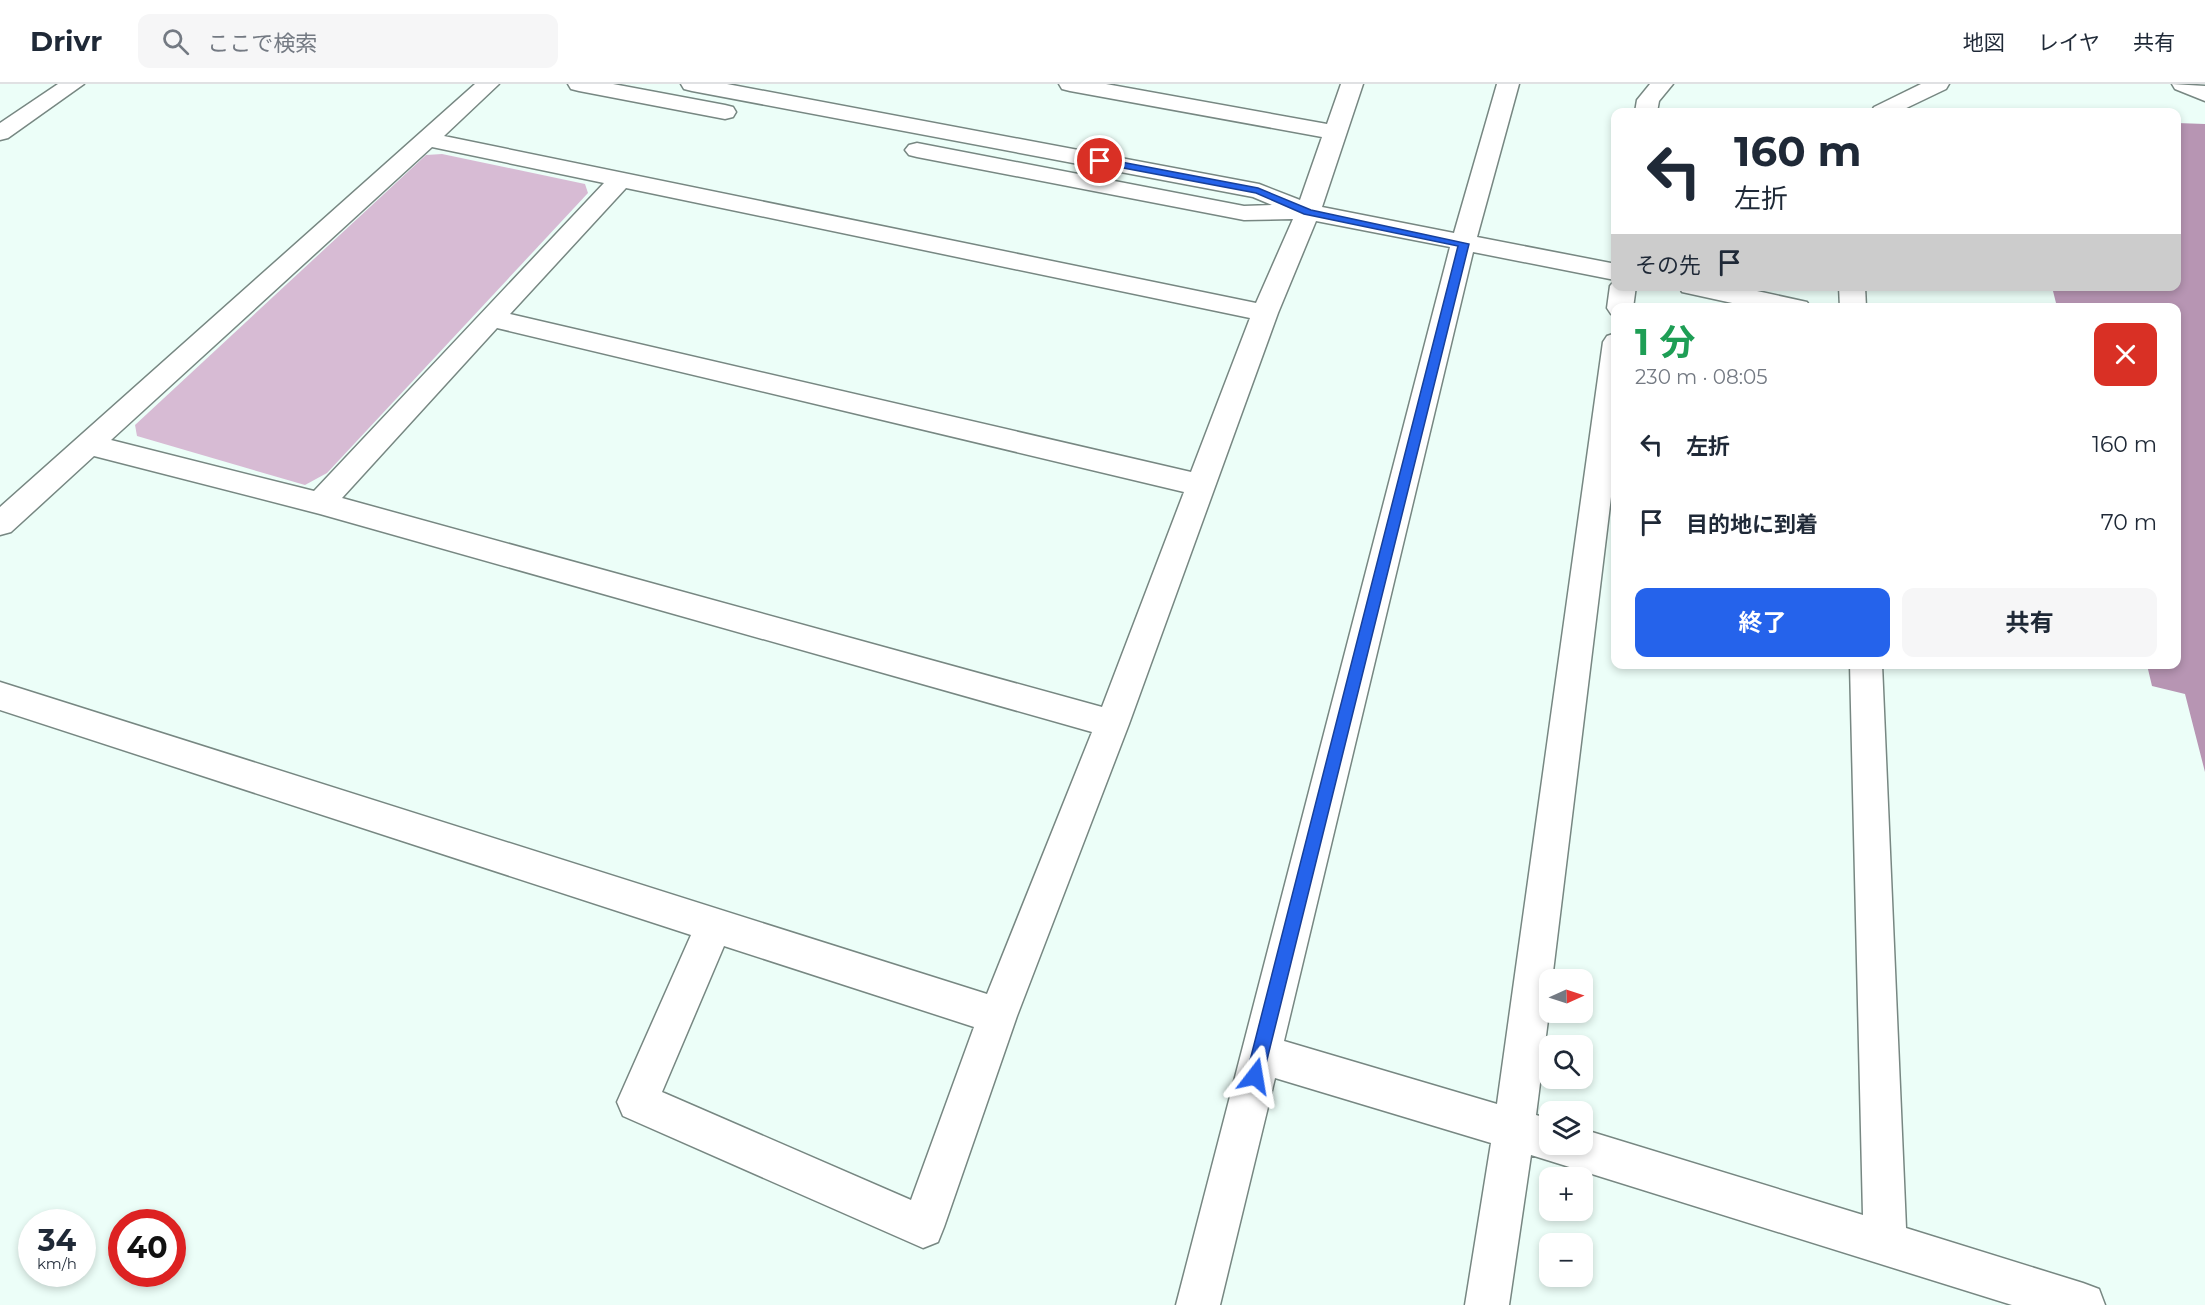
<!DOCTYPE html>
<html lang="ja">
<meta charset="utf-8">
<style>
:root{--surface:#fff;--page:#f6f6f7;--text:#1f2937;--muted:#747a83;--line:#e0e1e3;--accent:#2563eb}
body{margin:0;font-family:Montserrat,"Noto Sans JP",sans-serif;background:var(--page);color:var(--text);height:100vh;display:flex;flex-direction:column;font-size:22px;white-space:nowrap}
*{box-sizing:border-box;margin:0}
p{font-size:20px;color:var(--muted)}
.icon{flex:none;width:33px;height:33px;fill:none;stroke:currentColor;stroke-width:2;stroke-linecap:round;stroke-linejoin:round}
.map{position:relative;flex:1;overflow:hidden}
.drawer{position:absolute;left:1611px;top:219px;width:570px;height:366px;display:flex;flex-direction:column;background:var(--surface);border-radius:12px;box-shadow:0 3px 9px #0003}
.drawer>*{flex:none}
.hud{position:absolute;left:1611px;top:24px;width:570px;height:183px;border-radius:12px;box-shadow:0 3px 9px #0003;background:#fff;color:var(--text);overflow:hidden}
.needle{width:39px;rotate:87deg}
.tools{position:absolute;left:1539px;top:885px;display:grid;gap:12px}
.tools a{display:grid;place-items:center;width:54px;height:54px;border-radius:12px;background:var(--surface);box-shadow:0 3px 9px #0003;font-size:30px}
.speed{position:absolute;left:18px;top:1125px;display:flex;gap:12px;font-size:30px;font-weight:700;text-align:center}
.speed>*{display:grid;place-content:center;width:78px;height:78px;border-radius:50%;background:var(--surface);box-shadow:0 3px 9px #0003;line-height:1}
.speed small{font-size:15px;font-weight:400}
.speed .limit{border:9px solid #d22;background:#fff;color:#111}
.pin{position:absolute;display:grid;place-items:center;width:51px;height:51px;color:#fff;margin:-26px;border:3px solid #fff;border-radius:50%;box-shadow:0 2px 6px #0007}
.me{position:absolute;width:66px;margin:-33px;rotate:14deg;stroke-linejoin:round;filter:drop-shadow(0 0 4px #0008)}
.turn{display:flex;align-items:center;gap:21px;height:126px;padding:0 24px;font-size:27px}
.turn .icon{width:78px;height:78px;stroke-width:2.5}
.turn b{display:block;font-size:42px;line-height:51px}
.then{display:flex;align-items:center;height:57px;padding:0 24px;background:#0003;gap:12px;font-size:22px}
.round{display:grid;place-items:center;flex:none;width:63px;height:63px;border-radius:12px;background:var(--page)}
.head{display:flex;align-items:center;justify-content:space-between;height:102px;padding:0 24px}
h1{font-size:36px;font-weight:700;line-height:45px;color:#1e9e55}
.primary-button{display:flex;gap:12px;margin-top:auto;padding:12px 24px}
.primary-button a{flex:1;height:69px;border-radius:12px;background:var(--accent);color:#fff;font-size:24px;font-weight:700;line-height:69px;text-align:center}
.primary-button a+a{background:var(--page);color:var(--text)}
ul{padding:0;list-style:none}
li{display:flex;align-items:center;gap:18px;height:78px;padding:0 24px}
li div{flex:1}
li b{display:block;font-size:22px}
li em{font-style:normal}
header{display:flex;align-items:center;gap:36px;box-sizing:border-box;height:84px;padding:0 30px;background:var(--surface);border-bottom:2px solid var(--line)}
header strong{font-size:28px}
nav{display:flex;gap:33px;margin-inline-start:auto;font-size:21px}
.search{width:420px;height:54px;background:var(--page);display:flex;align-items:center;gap:15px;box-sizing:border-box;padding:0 21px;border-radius:12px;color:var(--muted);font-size:22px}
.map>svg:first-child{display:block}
.green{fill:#d7bbd4}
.water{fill:#b795b3}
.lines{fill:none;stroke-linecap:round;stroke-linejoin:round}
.minor-casing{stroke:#778782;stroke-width:3}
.minor{fill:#fff;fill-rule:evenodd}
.route{fill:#2563eb;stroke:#184099;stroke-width:1.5}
</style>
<header>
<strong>Drivr</strong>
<div class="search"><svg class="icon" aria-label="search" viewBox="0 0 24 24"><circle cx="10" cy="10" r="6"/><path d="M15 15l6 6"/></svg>ここで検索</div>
<nav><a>地図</a><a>レイヤ</a><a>共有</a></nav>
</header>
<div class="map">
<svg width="2205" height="1221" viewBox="0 0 2205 1221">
<rect width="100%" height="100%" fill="#ecfef8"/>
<path class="green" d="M442,70L585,100L588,109L327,389L305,401L137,352L135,341L426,71Z"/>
<path class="water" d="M2177,39L2205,40V688L2185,610L2152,602L2147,581L2176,580V224L2057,223L2052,203L2176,202Z"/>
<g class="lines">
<defs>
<g id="minor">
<path d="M58,0H84L8,54L0,56V39Z"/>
<path d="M475,0H499L444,52L1256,219L1293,135L1244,136L917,73L909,71L905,66L909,61L917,59L1244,122L1272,121L1253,113L692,7L684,5L681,0H727L1259,100L1300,116L1322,53L1070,7L1062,5L1059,0H1106L1327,40L1341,0H1363L1322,123L1454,149L1497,0H1519L1477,153L1616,180V202H1636L1633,224H1616V231L1611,230L1607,224L1610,202L1615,196L1473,168L1284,957L1497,1020L1603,258L1607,252L1616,249V372L1552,896H1550V920L1536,1031L1550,1035V1060H1582V1045L1863,1131L1850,580H1882L1906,1144L2083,1199L2099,1205L2105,1221H2012L1531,1071L1509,1221H1465L1491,1059L1275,994L1220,1221H1176L1450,163L1316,137L1278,229L1129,640L1017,932L944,1143L938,1158L923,1164L623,1032L617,1018L691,851L0,626V598L987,910L1092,648L320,430L94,372L11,448L0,451V423ZM432,63L604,99L314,407L111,356ZM626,104L1250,234L1191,388L510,230ZM497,244L1184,408L1102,623L342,414ZM724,862L974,943L911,1116L662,1008Z"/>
<path d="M568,0H613L725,21L733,23L736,28L733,33L725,35L579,7L571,5Z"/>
<path d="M1650,0H1673L1659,17L1657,28H1635L1637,16Z"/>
<path d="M1921,0H1949L1946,5L1898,28H1871L1874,23Z"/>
<path d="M2172,0L2205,2V17L2175,5Z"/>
<path d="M1679,202H1734L1807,218L1811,224H1755L1682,208Z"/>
<path d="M1839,202H1865L1866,224H1840Z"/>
</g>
</defs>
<use href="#minor" class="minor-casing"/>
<use href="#minor" class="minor"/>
</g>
<path class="route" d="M1100,74L1258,104L1311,126L1469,160L1263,992L1260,998L1255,1001L1249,998L1246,992L1458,162L1304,130L1256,109L1097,79L1095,77Z"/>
</svg>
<div class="tools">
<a><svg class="needle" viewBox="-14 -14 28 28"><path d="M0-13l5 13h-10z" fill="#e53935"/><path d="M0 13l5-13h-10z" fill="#747a83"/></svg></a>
<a><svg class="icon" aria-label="search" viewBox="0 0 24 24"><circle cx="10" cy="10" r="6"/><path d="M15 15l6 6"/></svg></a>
<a><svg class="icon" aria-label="layers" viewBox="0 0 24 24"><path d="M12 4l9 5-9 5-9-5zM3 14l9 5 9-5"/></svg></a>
<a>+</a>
<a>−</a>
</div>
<div class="speed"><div>34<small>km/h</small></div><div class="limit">40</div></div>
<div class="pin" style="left:1100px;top:77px;background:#d93025"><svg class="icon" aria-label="arrive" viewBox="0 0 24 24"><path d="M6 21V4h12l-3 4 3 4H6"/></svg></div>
<svg class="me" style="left:1255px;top:992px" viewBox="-20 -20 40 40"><path d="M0-17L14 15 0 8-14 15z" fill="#2563eb" stroke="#fff" stroke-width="4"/></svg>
<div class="hud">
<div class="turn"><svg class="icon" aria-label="left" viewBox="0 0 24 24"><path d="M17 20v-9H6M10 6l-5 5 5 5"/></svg><div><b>160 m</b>左折</div></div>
<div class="then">その先<svg class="icon" aria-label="arrive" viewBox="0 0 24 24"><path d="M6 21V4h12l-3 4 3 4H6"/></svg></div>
</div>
<section class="drawer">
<div class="head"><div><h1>1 分</h1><p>230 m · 08:05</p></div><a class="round" style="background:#d93025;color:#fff"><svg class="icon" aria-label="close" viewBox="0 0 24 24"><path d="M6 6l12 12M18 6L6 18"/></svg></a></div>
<ul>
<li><svg class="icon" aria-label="left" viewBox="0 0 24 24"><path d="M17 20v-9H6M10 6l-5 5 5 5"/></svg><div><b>左折</b></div><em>160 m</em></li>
<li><svg class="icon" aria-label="arrive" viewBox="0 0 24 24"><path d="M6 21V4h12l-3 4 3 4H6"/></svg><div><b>目的地に到着</b></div><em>70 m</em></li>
</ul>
<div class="primary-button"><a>終了</a><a>共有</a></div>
</section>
</div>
